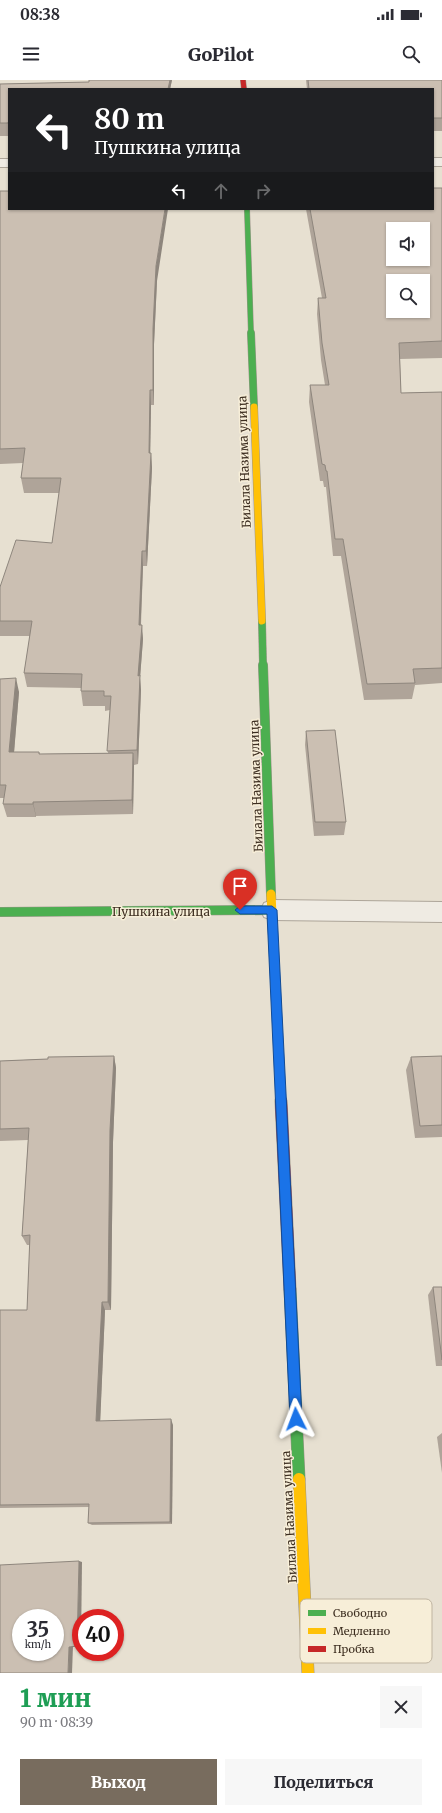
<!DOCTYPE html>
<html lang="ru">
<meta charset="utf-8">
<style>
:root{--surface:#fff;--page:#f7f7f7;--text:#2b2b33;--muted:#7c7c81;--accent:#786c5e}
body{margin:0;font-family:Merriweather,serif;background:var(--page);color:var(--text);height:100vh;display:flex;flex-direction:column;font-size:15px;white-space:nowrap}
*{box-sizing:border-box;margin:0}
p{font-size:13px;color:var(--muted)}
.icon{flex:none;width:22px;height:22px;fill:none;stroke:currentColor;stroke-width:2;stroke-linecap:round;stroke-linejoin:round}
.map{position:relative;height:1593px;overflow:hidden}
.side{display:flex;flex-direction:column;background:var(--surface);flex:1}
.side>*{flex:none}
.top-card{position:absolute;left:8px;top:8px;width:426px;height:122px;border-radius:0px;box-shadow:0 1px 3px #0004;background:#202124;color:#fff;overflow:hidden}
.fabs{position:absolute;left:386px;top:142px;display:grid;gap:8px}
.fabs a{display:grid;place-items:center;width:44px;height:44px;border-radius:0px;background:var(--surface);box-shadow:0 1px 3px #0004;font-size:20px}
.speed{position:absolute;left:12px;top:1529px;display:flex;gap:8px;font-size:20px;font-weight:700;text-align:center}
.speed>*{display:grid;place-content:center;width:52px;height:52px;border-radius:50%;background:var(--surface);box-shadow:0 1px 3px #0004;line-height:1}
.speed small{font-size:10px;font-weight:400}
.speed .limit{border:6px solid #d22;background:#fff;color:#111}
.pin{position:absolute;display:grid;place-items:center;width:34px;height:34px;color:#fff;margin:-41px -17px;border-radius:50% 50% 50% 0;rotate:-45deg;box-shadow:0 0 4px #0007}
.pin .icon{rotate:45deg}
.me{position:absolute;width:44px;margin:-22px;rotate:357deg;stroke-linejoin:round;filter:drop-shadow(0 0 3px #0008)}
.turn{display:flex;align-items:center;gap:14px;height:84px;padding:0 20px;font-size:18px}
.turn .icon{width:52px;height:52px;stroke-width:2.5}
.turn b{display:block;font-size:28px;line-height:34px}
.lanes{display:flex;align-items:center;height:38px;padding:0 20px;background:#0003;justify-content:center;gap:20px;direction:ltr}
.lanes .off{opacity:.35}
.round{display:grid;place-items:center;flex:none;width:42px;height:42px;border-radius:0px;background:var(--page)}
.head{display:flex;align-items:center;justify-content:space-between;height:68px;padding:0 20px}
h1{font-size:24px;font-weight:800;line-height:30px;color:#1e9e55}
.cta{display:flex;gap:8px;margin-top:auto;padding:8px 20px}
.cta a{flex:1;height:46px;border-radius:0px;background:var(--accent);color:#fff;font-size:16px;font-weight:800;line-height:46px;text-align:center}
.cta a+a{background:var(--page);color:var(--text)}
.status{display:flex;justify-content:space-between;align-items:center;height:28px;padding:0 20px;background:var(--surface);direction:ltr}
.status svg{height:11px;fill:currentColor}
header{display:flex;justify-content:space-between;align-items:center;height:52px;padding:0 20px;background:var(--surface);font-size:18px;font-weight:800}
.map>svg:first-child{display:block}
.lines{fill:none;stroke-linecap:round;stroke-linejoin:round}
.street-casing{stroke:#ada599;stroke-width:2}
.fast-far3-casing{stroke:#9c958a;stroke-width:6}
.fast-far2-casing{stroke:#9c958a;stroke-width:8}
.fast-far1-casing{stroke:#9c958a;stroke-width:10}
.fast-casing{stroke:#9c958a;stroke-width:13}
.slow-far2-casing{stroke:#9c958a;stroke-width:8}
.slow-far1-casing{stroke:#9c958a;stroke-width:10}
.slow-casing{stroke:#9c958a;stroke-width:13}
.jam-far2-casing{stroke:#9c958a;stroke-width:6}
.jam-far1-casing{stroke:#9c958a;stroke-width:10}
.jam-casing{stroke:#9c958a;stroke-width:13}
.street{fill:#efebe3;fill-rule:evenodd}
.fast-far3{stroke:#4caf50;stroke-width:5}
.fast-far2{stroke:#4caf50;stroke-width:7}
.fast-far1{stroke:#4caf50;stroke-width:9}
.fast{stroke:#4caf50;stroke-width:12}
.slow-far2{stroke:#ffc107;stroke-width:7}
.slow-far1{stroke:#ffc107;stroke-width:9}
.slow{stroke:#ffc107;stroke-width:12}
.jam-far2{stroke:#c62828;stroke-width:5}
.jam-far1{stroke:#c62828;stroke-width:9}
.jam{stroke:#c62828;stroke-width:12}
.wall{fill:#afa499}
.shaded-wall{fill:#8e867d}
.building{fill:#cbbfb2;stroke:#8e867d;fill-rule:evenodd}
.route{fill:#1a73e8;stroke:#114b97}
.labels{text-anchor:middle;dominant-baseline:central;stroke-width:3;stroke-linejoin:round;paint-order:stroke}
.street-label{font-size:12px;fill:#3d2e20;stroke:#f7eed8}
.key{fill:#f7eed8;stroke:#bfb4a1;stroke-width:1}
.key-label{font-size:11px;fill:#3d2e20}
</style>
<div class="status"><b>08:38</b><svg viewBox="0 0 49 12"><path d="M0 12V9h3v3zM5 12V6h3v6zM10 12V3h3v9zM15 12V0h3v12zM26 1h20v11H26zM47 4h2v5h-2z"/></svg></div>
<header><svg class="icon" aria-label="menu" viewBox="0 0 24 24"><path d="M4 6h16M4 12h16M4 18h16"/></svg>GoPilot<svg class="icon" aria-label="search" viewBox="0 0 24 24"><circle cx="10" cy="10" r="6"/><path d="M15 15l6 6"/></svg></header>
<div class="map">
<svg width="442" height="1593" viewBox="0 0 442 1593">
<rect width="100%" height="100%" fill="#e7e0d1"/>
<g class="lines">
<defs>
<g id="street">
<rect x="433" y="78" width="9" height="8"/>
<rect x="0" y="79" width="9" height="8"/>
<path d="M272,820L442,822V842L272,840L264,837L261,830L264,823Z"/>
</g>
<path id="fast-far3" d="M247,129L251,254"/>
<g id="fast-far2">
<path d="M251,253L254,327"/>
<path d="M262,541L263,586"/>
</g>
<g id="fast-far1">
<path d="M263,585L271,814"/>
<path d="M0,832L272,830"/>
</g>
<path id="fast" d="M290,1209L299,1399"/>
<path id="slow-far2" d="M254,327L262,541"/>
<path id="slow-far1" d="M271,814L281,1016"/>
<path id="slow" d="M299,1399L308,1593"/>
<path id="jam-far2" d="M243,0L244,9"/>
<path id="jam-far1" d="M281,1016V1022"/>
<path id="jam" d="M281,1021L290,1209"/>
</defs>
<use href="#street" class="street-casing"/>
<use href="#fast-far3" class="fast-far3-casing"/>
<use href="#fast-far2" class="fast-far2-casing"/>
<use href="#fast-far1" class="fast-far1-casing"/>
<use href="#fast" class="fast-casing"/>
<use href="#slow-far2" class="slow-far2-casing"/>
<use href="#slow-far1" class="slow-far1-casing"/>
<use href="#slow" class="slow-casing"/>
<use href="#jam-far2" class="jam-far2-casing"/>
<use href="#jam-far1" class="jam-far1-casing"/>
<use href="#jam" class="jam-casing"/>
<use href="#street" class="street"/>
<use href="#fast-far3" class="fast-far3"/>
<use href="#fast-far2" class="fast-far2"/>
<use href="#fast-far1" class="fast-far1"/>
<use href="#fast" class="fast"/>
<use href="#slow-far2" class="slow-far2"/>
<use href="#slow-far1" class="slow-far1"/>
<use href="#slow" class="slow"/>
<use href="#jam-far2" class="jam-far2"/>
<use href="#jam-far1" class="jam-far1"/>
<use href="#jam" class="jam"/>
</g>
<g class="wall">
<path d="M89,0H172L170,9H9V56H0V4L89,2Z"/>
<path d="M306,0H442V51H433V9H307Z"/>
<path d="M442,108V278L400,279L401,313L442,312V603L415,605L412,619L364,620L341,476H333L326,407H324L323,401H320L309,322L310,305H325L321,280L317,234L318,218H322L306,129H433Z"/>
<path d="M0,111L157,201L154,264V325H151L150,373H151L152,388L147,486H143L141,545L143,559L140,598L141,610L138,684L134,685L133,734L36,736V737H7L3,724L4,718H0V599L19,612L14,672H39L40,674L108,673L110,630L105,631V626H83L81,611V608L27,607L24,593L30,556H0V507L52,463L59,413H24L21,398L23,383L0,384Z"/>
<path d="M306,651L346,742L344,755L314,756L305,665Z"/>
<path d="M114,976L116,988L113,1062L111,1230H105L100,1341L173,1345L172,1444L92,1445L88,1443L89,1427L0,1428V1230H27L30,1165H27L22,1156L28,1060L0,1061V981Z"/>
<path d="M442,976V1057L415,1058L406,990L411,977Z"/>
<path d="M433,1207H442V1286H436L428,1215Z"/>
<path d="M442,1353V1393L437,1357Z"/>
</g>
<g class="shaded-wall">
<path d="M170,0H172L170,9H168Z"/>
<path d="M165,129H168L157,201L154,264V325L153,310V249L156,186Z"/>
<path d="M150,310L151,325L150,388L149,373Z"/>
<path d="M151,373L152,388L147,486L146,471Z"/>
<path d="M142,471L143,486L140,559L139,545Z"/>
<path d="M142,545L143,559L140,598L141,610L138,684L137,670L138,596Z"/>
<path d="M16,598L19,612L13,685L9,672Z"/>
<path d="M133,673L134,686L133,734L132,720Z"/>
<path d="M33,722L36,736V737L33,724Z"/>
<path d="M114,976L116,988L113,1062L111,1230L108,1222L110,1050Z"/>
<path d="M102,1222L105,1230L100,1346L96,1341Z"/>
<path d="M171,1339L173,1345L172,1444L170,1442Z"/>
<path d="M79,1481L82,1482L81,1565L77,1566Z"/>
<path d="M73,1566L72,1593H68L69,1567Z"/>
</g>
<g class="building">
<path d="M89,0H170L168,9H9V40L8,43H0V4L89,2Z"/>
<path d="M308,0H442V38H433V9H309Z"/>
<path d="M433,108H442V261L399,263L401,313L442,312V588L413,589L415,603L367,604L343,459H335L327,391H326L325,385L322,384L310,305H329L322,263L318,218H326L310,129H433ZM393,149H423V179H393ZM393,201H423V231H393Z"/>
<path d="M0,111H9V129H165L156,186L153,249V310H150L149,373H151L146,471H142L139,545H142L138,596L140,595L137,670L107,671L111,616H104V611H81L82,594L24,593L32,541H0V507L16,460L52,463L61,398H21L25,368L0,369Z"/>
<path d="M16,598L9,672H39V674L133,673L132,720L33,722V724H3L6,705H0V599Z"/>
<path d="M335,650L346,742H315L306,651Z"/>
<path d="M114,976L110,1050L108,1222H102L96,1341L171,1339L170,1442L88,1443L89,1424L0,1425V1230H27L30,1155L22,1156L29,1048L0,1049V981L48,979V977Z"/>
<path d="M442,976V1045L420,1046L411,977Z"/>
<path d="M433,1207H442V1280Z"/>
<path d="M79,1481L77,1566L69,1567L68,1593H0V1485ZM21,1538H55V1572H21Z"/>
</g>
<path class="route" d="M240,826H272L277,830L302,1339L300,1343L296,1345L292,1343L290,1339L267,834H240L235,830Z"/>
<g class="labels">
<g class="street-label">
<text transform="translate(244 382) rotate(-92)">Билала Назима улица</text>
<text transform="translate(256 706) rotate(-92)">Билала Назима улица</text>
<text x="161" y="831">Пушкина улица</text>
<text transform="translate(289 1437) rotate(-93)">Билала Назима улица</text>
</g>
</g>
<rect x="300" y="1519" width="132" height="64" rx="6" class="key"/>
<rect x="308" y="1530" width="18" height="6" fill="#4caf50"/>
<rect x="308" y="1548" width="18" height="6" fill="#ffc107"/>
<rect x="308" y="1566" width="18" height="6" fill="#c62828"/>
<g class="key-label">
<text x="333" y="1537">Свободно</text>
<text x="333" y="1555">Медленно</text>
<text x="333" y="1573">Пробка</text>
</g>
</svg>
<div class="fabs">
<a><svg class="icon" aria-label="sound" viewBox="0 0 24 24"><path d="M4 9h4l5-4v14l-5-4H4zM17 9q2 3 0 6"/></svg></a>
<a><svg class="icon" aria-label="search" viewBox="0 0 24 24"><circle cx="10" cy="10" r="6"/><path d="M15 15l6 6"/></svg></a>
</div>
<div class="speed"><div>35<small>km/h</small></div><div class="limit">40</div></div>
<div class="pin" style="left:240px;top:830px;background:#d93025"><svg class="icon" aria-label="arrive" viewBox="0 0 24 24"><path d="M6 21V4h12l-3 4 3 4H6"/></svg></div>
<svg class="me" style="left:296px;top:1339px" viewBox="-20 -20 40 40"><path d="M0-17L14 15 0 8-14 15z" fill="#1a73e8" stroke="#fff" stroke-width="4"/></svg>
<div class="top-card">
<div class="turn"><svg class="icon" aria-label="left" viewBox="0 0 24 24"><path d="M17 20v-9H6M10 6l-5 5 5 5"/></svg><div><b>80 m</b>Пушкина улица</div></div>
<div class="lanes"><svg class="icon" aria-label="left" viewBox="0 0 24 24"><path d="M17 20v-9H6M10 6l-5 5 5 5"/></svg><svg class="icon off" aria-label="ahead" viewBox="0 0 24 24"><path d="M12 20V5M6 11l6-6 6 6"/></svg><svg class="icon off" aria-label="right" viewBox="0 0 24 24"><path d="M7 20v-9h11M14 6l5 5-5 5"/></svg></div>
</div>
</div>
<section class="side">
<div class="head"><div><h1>1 мин</h1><p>90 m · 08:39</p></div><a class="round"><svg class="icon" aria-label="close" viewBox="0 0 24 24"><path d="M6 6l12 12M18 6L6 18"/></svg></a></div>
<div class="cta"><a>Выход</a><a>Поделиться</a></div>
</section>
